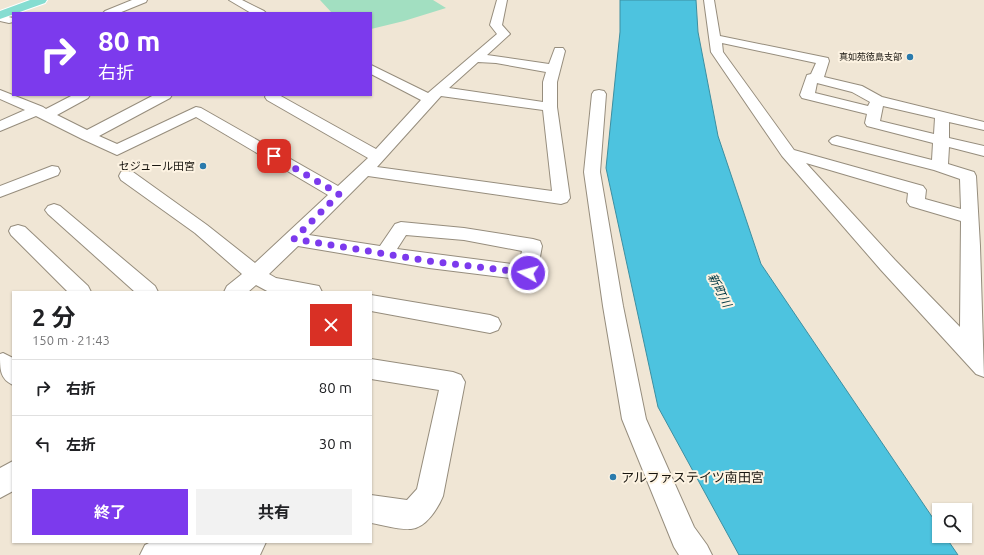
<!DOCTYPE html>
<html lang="ja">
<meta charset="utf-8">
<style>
:root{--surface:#fff;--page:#f2f2f2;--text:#202124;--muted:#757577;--line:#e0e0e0;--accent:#7c3aed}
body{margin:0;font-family:Ubuntu,"Noto Sans JP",sans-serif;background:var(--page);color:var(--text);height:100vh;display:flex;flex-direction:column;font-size:15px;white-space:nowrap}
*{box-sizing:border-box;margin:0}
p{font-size:13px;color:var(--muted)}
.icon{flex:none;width:22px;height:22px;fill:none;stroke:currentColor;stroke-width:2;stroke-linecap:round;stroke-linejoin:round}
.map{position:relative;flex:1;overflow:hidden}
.drawer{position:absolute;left:12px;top:291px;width:360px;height:252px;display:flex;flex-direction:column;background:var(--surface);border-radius:0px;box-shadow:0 1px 3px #0004}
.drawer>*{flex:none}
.hud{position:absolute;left:12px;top:12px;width:360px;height:84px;border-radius:0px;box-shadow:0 1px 3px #0004;background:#7c3aed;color:#fff;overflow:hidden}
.buttons{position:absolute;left:932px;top:503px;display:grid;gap:8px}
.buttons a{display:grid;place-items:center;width:40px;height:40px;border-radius:0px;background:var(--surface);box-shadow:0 1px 3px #0004;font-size:20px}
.pin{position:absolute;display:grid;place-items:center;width:34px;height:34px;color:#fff;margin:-17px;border-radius:8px;box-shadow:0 2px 6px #0006}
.me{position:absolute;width:44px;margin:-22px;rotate:277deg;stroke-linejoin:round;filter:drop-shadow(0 0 3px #0008)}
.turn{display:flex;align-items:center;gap:14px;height:84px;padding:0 20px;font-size:18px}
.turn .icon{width:52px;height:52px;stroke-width:2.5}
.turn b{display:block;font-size:28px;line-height:34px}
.round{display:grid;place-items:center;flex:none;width:42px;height:42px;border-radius:0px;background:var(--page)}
.overview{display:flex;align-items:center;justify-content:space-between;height:68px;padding:0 20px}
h1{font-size:24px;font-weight:700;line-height:30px}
.primary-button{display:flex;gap:8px;margin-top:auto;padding:8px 20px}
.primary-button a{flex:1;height:46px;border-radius:0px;background:var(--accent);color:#fff;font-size:16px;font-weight:700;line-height:46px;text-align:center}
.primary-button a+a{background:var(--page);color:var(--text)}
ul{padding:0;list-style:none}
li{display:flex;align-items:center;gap:12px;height:56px;padding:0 20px;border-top:1px solid var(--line)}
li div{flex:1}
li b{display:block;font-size:15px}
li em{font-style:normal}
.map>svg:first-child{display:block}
.green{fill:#a2dfc1}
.water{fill:#4dc3df;stroke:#3d8fa1}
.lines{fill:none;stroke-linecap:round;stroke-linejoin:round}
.minor-casing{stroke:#968d7d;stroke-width:2}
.primary-casing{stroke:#fff;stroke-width:2}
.minor{fill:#fff;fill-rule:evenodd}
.primary{fill:#85ddd1;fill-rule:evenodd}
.route{stroke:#7c3aed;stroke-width:7;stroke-dasharray:0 12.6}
.poi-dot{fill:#2b7bad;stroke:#fdf3e2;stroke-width:1.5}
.labels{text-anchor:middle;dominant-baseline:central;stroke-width:4;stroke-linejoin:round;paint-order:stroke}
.far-poi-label{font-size:9px;fill:#18150f;stroke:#fdf3e2;text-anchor:end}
.poi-label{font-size:11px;fill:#18150f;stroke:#fdf3e2;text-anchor:end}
.water-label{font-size:12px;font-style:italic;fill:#003843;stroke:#fdf3e2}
.near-poi-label{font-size:13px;fill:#18150f;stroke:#fdf3e2;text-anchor:start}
</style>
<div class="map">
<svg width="984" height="555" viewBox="0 0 984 555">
<rect width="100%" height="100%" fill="#f0e6d5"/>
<path class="green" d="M320,0H433L446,8L404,21L371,29V13H332Z"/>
<path class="water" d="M620,0H696L698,32L718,136L761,264L939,527V536H945L958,555H739L658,407L606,168L620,32Z"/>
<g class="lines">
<defs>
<g id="minor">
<path d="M132,0H147L146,2L119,13H103L105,11Z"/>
<path d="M229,0H242L264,11L266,13H251Z"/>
<path d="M497,0H507L502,25L510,34L487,55L549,64L555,48H563L565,51L557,82V107L570,198L567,202L561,204L368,176L309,235L380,246L395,224L401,222L464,228L533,239L540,241L542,246L537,273L534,278L527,280L429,268L298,246L269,274L276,278L319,286L322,292H269L256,285L248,292H224L227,286L242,274L195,233L121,180L119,176L121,172L127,171L133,172L207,225L255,263L328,195L196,117L117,155L82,139L36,116L0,131V121L25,110L0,99V90L43,107L46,109L73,95H90L88,98L57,115L87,130L154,95H172L170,98L99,136L117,144L196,107L201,108L338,186L368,158L267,100L265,97L266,95H279L376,149L421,100L371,74V65L428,93L497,34L490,25ZM478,62L496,63L546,72L543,82V102L449,88ZM441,96L543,110L552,191L377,167ZM406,235L464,240L522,251L519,265L397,249Z"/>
<path d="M704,0H714L720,36L828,58L829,61L824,77L862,86L882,97L984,122V130L949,122V138L984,146V156L949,147L948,164L974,172L976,176L980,246L984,377L976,374L881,270L782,156L711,52ZM722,43L816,63L811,74L807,75L800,95L802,98L867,114L865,123L867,126L933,143L932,160L837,136L832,138L829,141L832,144L934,170L960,179L961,209L925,199L926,190L923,186L794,150L723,52ZM817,83L852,92L870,102L868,106L815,93ZM883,106L935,118L934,134L880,121ZM806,163L908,193L907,202L910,206L961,221L960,327L895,260Z"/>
<path d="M0,15L13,18V22L9,23L0,21Z"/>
<path d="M599,90L604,91L606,94L600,172L623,306L646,419L694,527L707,545L712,555H679L674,547L622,419L603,306L584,172L592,94L594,91Z"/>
<path d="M52,166L58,167L60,171L58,175L0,197V186Z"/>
<path d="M54,204L60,206L155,286L158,292H135L48,214L45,210L48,206Z"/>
<path d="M18,225L25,227L88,286L91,292H68L11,235L9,231L11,227Z"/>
<path d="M371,295L490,315L498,318L501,324L498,330L490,333L371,311Z"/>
<path d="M3,353L13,358V385C0,379 0,370 0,354Z"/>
<path d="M371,359L453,372L461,375L465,382L443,496C438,508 426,528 411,529C400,530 383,525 371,523V495L407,500L417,489L439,390L371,379Z"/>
<path d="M13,461V491L0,498V468Z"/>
<path d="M151,542H266L260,555H140L145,545Z"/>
</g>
<path id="primary" d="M30,0H47L45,3L0,19V11Z"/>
</defs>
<use href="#minor" class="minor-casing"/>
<use href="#primary" class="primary-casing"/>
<use href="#minor" class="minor"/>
<use href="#primary" class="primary"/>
</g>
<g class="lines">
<path class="route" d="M274,156L339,194L294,239L429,261L528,273"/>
</g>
<g class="poi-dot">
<circle cx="910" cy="57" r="4"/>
<circle cx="203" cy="166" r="4"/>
<circle cx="613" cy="477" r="4"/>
</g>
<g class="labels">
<g class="far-poi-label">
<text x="902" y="57">真如苑徳島支部</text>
</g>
<g class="poi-label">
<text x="195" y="166">セジュール田宮</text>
</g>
<g class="water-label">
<text transform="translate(720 290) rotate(63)">新町川</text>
</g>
<g class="near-poi-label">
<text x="621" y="477">アルファステイツ南田宮</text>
</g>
</g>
</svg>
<div class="buttons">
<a><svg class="icon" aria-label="search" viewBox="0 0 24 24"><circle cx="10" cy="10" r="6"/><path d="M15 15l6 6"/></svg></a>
</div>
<div class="pin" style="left:274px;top:156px;background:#d93025"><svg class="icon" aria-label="arrive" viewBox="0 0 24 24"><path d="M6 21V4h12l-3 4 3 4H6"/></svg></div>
<svg class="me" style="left:528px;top:273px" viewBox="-20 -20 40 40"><circle r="17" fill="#7c3aed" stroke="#fff" stroke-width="3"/><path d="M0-11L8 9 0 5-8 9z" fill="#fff"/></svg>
<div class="hud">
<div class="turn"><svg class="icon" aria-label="right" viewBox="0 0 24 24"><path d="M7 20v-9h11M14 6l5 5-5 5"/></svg><div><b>80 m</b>右折</div></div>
</div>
<section class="drawer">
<div class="overview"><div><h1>2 分</h1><p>150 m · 21:43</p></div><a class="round" style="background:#d93025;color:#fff"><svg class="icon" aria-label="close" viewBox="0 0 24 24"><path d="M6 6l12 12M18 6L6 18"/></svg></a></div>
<ul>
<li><svg class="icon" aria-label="right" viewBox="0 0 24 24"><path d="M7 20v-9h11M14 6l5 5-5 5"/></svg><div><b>右折</b></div><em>80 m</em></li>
<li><svg class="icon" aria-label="left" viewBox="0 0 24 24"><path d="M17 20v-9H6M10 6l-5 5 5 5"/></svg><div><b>左折</b></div><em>30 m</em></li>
</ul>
<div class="primary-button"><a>終了</a><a>共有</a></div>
</section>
</div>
